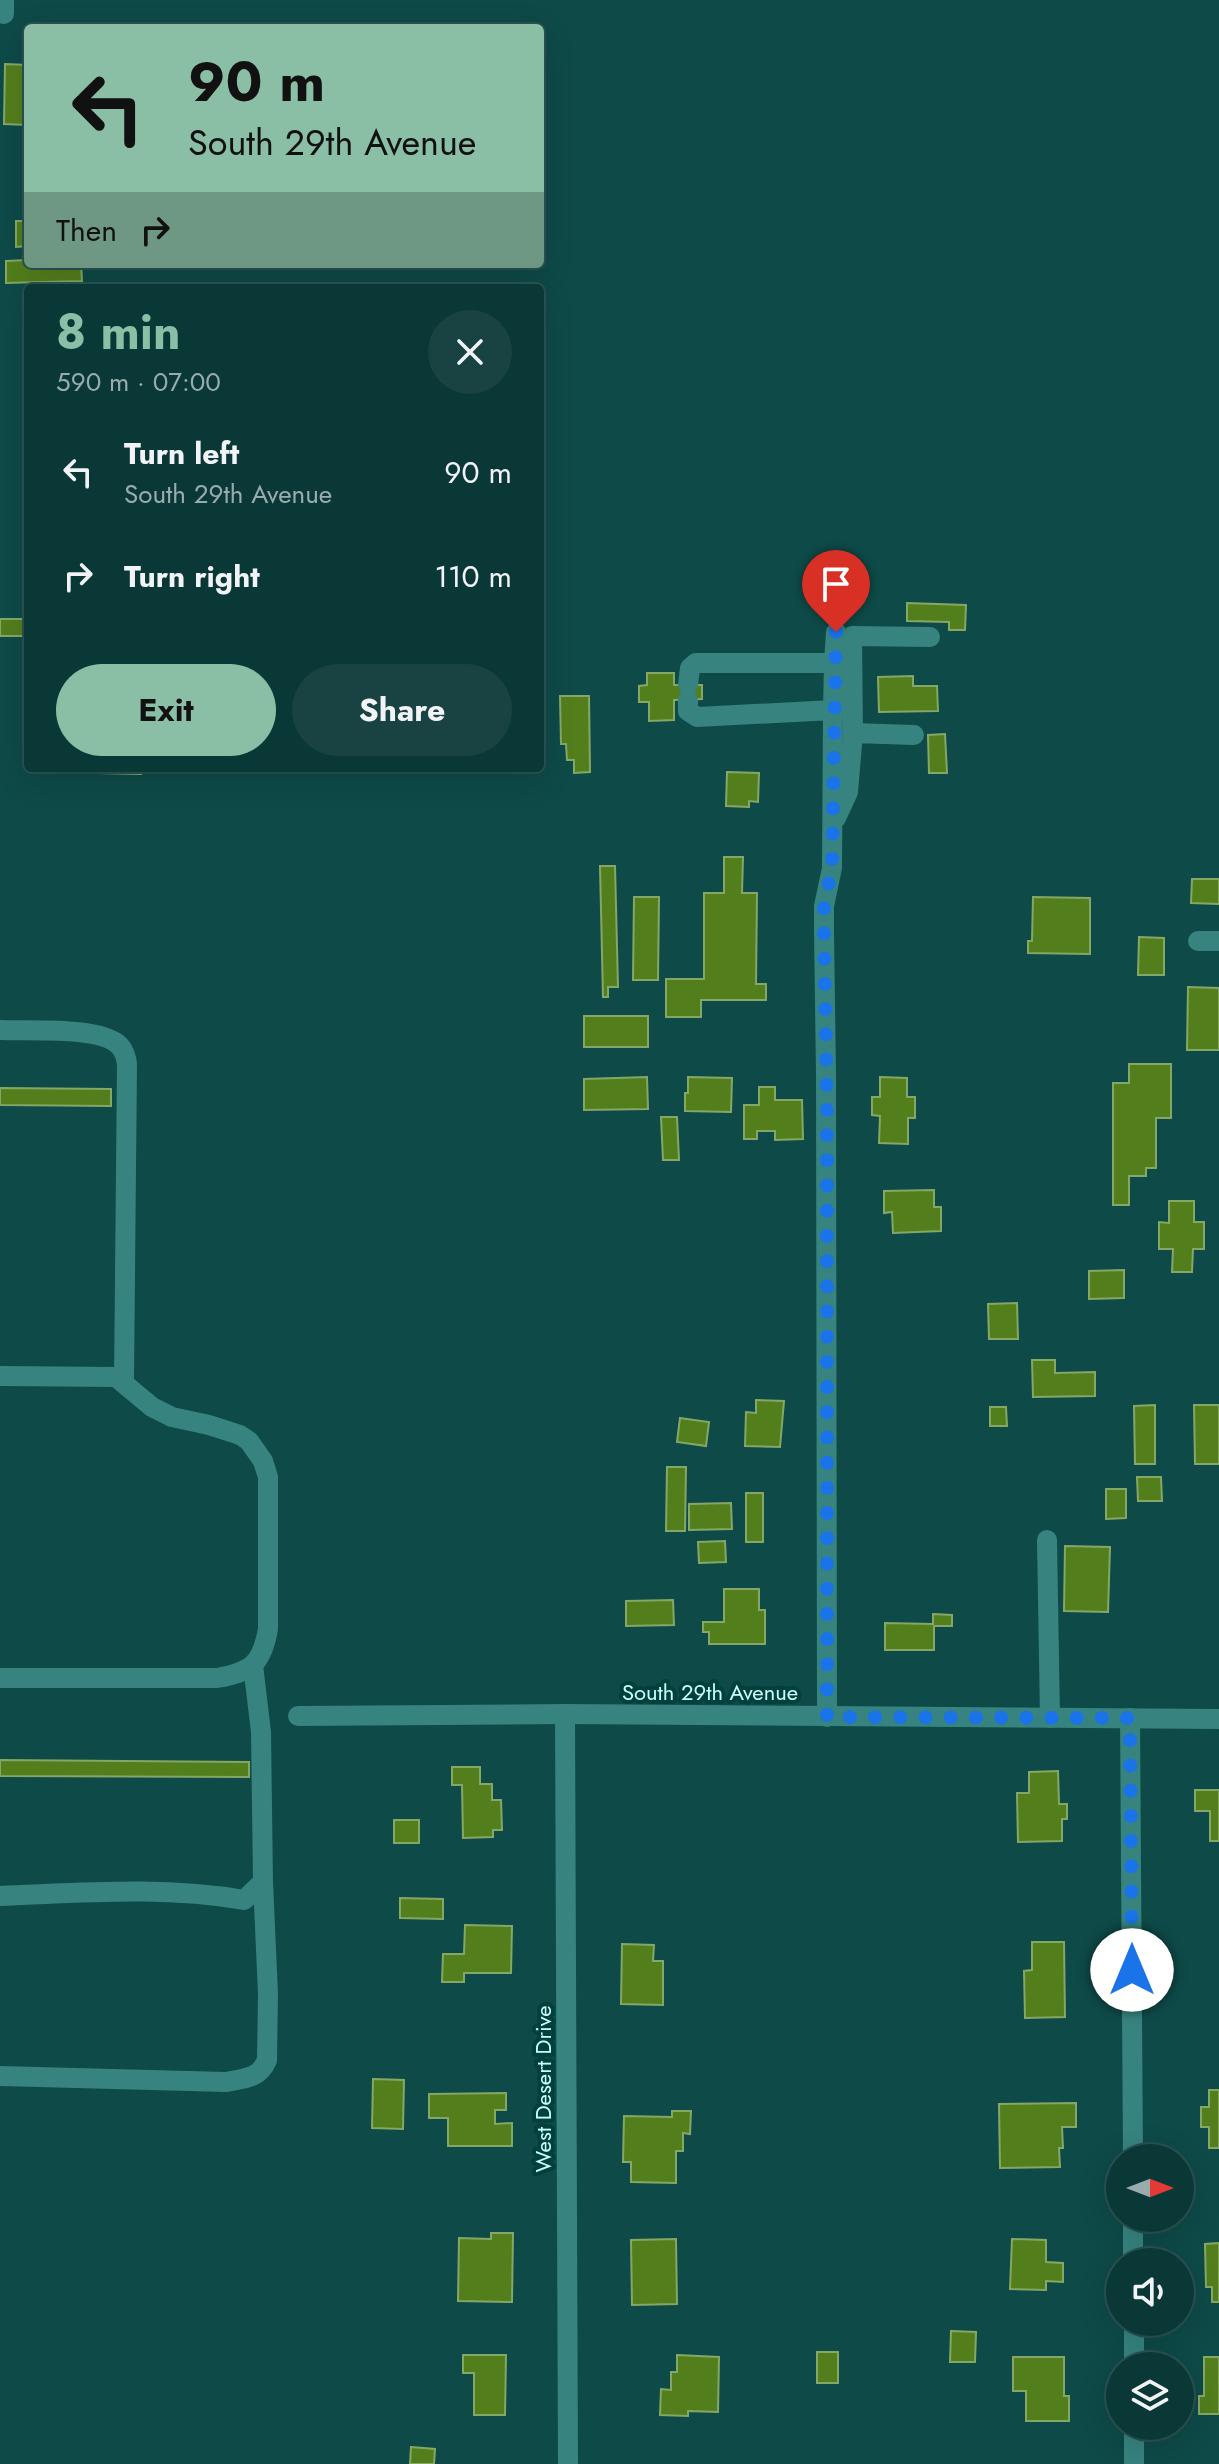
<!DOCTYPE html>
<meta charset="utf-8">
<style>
:root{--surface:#0a3836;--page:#184342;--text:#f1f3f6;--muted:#99acad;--line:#2a5251;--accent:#8abfa5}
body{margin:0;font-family:Jost,sans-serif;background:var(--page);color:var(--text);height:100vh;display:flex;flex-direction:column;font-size:30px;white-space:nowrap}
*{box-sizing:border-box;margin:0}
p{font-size:26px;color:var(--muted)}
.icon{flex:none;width:44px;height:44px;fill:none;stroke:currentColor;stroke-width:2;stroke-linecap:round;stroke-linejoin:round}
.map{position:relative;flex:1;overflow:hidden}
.drawer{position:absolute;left:24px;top:284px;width:520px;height:488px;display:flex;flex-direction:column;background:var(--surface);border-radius:8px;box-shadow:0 8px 32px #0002,0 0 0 2px var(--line)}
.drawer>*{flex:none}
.hud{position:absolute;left:24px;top:24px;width:520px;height:244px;border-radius:8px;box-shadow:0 8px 32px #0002,0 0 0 2px var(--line);background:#8abfa5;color:#111;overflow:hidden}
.needle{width:52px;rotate:90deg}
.fabs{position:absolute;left:1106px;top:2144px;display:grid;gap:16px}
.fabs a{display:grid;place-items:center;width:88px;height:88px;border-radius:50%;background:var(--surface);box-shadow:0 8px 32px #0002,0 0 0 2px var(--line);font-size:40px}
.pin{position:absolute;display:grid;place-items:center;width:68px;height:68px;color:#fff;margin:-82px -34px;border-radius:50% 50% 50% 0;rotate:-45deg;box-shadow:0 0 8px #0007}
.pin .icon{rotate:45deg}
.me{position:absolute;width:88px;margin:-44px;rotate:0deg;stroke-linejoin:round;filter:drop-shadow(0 0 6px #0008)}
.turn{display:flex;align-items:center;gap:28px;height:168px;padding:0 32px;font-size:36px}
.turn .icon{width:104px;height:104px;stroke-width:2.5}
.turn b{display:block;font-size:56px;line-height:68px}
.then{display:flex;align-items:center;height:76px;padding:0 32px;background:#0003;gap:16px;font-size:30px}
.round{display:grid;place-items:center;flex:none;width:84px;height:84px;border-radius:42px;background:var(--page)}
.overview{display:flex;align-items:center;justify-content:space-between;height:136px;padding:0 32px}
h1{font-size:48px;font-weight:700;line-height:60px;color:var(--accent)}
.cta{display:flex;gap:16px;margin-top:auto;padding:16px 32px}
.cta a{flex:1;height:92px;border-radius:48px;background:var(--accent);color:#111;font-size:32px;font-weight:700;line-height:92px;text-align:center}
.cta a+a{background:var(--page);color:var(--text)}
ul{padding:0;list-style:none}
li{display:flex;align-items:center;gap:24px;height:104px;padding:0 32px}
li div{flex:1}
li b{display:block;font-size:30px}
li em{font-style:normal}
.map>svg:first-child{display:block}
.building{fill:#537e1c;stroke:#85a766;stroke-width:2}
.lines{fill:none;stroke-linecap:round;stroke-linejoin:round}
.minor{stroke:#36837f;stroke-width:20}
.route{stroke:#1a73e8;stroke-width:14;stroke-dasharray:0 25.2}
.labels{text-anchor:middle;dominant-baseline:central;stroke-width:8;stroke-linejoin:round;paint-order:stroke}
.street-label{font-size:22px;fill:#cdfdf9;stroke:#00403d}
</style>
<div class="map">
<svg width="1219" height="2464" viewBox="0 0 1219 2464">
<rect width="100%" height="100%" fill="#0e4a48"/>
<g class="building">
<path d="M5,64L28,65V125L4,124Z"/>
<path d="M27,199L28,246L16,247V221H28Z"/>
<path d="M28,260V264H81L82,281L6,283V261Z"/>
<path d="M907,603L966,605L965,630H949V622L907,621Z"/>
<rect x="0" y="619" width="28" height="17"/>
<path d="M647,673H674V685H702V699L674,700V720L649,721V702H639V686L647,685Z"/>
<path d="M913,676V686H937L938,711L879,712L878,677Z"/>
<path d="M560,696H589L590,772L574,773V760H567L566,744H561Z"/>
<path d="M945,734L947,773H929L928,735Z"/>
<path d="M56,768H141V774L56,772Z"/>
<path d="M727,772L759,773L758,802L749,801V807L726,806Z"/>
<path d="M724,857H743L742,893H757L756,984H766V1000H701V1017H666V979H704V893H724Z"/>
<path d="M600,866H615L618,987H608V997H603Z"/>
<path d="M1192,879H1219V904L1191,903Z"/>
<path d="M634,897H659L658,980H633Z"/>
<path d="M1033,897L1090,898V954L1028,953V941H1032Z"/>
<path d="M1139,937L1164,938V975H1138Z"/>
<path d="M1188,987L1219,988V1050H1187Z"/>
<rect x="584" y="1016" width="64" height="31"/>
<path d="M1129,1064H1171V1118H1156V1168H1146V1176H1129V1205H1113V1083H1129Z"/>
<path d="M647,1077L648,1109L584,1110V1079Z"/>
<path d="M688,1077L732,1078L731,1112L685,1111V1093H688Z"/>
<path d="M880,1077L907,1078V1097H915V1118H908V1144L879,1143L880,1116L872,1115V1097H880Z"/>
<path d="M759,1087H775V1100H802L803,1139L775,1140V1131H757V1139H744V1105H759Z"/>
<path d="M0,1088L111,1089V1106L0,1105Z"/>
<path d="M661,1117H677L679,1160H663Z"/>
<path d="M934,1190V1207H941V1231L893,1233L892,1212L884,1213V1191Z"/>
<path d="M1169,1201H1194V1222H1204V1249H1193L1192,1272H1172L1173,1249H1159V1222L1169,1223Z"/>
<path d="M1124,1270V1298L1089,1299V1271Z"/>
<path d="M1017,1303L1018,1339H989L988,1304Z"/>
<path d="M1032,1360H1055V1373L1095,1372V1396L1033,1397Z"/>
<path d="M756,1400L784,1401L780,1447L745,1446L746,1412L756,1413Z"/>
<path d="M1155,1405V1464H1135L1134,1406Z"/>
<path d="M1194,1405H1219V1464H1195Z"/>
<path d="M990,1407H1006L1007,1426H990Z"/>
<path d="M680,1418L709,1422L706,1446L677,1442Z"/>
<path d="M667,1467H686L685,1531H666Z"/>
<path d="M1137,1477H1161L1162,1501H1138Z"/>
<path d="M1106,1489H1126V1518L1106,1519Z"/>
<rect x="746" y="1493" width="17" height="49"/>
<path d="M731,1503L732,1529L689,1530V1504Z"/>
<path d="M725,1541L726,1562L699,1563L698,1542Z"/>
<path d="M1065,1546L1110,1547L1108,1612L1064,1611Z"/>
<path d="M724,1589H759V1610H765V1644H709V1632H703V1622H724Z"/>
<path d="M673,1600L674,1625L626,1626V1601Z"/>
<path d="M933,1614L952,1615V1626H934V1650H885V1623L933,1624Z"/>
<path d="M0,1760L249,1762V1777L0,1776Z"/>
<path d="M452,1767H480V1784H492V1800H501L502,1830H493V1837L463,1838L462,1785H452Z"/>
<path d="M1058,1771L1059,1804H1067V1819H1062V1841L1018,1842L1017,1793H1029V1772Z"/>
<path d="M1195,1790H1219V1841H1210V1811H1195Z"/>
<rect x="394" y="1820" width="25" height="23"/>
<path d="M400,1898L443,1899V1919L400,1918Z"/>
<path d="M465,1925L512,1926L511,1973H464V1982H442L443,1954H464Z"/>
<path d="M1032,1942H1064L1065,2017L1025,2018L1024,1971L1032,1970Z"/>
<path d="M622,1944L654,1945L653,1961H663V2005L621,2004Z"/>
<path d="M373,2079L404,2080L403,2129L372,2128Z"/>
<path d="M1209,2090H1219V2148H1209V2127H1201V2107H1209Z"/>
<path d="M506,2093V2110H495V2124L512,2123V2146H448V2118H429V2094Z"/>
<path d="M1076,2103V2127H1062L1063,2148H1059L1060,2167L1000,2168L999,2104Z"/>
<path d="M672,2111H691L690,2134L683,2133V2151H676V2183L631,2182V2162H623L624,2116L672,2117Z"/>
<path d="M491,2233H513L512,2302L458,2301L459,2238L491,2239Z"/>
<path d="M676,2239L677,2304L632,2305L631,2240Z"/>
<path d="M1012,2239L1046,2240V2262L1063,2263V2282L1046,2281V2290L1010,2289Z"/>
<path d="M1219,2243V2302H1212V2287H1206L1205,2244Z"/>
<path d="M951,2331L976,2332L975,2362H950Z"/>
<rect x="817" y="2352" width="21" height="31"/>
<path d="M463,2355H506L505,2415H474V2373H463Z"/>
<path d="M677,2355L719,2357L718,2412L688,2411V2416L660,2415L661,2389L671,2390V2372H677Z"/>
<path d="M1013,2357H1064V2396H1069V2421H1026V2391H1013Z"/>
<path d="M1204,2357H1219V2414H1199V2396H1204Z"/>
<path d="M411,2447L435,2449L434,2464H410Z"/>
</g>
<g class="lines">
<g class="minor">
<path d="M4,0V14"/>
<path d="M688,685L690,668L696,663H834L836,632"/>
<path d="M688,700V711L697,717L833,710L832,868L824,906V932L826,1074L827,1717"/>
<path d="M833,710L834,663"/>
<path d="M853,733L852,636L930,637"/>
<path d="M836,818L848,792L853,733L914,735"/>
<path d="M1198,941H1219"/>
<path d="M0,1030C29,1031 92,1027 115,1042C123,1047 126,1056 127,1064L124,1381"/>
<path d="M0,1376L116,1377L152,1407L172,1417L209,1425L240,1435L249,1441L263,1461L268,1477V1629C262,1664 251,1672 217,1678H0"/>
<path d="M1047,1540L1050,1718"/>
<path d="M565,1714L568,2464"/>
<path d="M298,1716L565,1714L1219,1719"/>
<path d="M1130,1718L1133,2158"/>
<path d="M0,1896C82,1893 163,1886 244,1900L263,1882"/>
<path d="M0,2076L226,2082C245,2078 259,2079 267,2060L268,1994L263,1882L261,1732L253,1665"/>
<path d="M1133,2218V2262"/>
<path d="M1134,2322V2366"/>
<path d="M1134,2426V2464"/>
</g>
</g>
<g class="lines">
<path class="route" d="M836,632L832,868L824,906V932L827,1104V1717L1130,1718L1132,1970"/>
</g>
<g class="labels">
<g class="street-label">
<text x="710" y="1692">South 29th Avenue</text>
<text transform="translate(543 2089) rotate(-90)">West Desert Drive</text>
</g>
</g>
</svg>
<div class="fabs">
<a><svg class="needle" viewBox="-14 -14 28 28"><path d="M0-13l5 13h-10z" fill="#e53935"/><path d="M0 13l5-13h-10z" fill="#99acad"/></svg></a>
<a><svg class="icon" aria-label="sound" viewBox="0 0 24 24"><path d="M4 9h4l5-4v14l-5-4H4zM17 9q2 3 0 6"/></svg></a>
<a><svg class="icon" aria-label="layers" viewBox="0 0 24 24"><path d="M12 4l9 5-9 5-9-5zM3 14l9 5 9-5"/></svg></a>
</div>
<div class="pin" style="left:836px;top:632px;background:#d93025"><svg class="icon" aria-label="arrive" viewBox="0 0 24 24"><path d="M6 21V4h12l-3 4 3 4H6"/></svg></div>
<svg class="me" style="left:1132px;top:1970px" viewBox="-20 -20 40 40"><circle r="19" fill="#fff"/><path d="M0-13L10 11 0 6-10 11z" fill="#1a73e8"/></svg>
<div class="hud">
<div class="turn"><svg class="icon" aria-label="left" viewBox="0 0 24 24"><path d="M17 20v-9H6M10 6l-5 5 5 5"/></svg><div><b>90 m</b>South 29th Avenue</div></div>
<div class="then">Then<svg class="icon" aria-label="right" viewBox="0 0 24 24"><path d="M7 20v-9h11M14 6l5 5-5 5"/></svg></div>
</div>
<section class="drawer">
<div class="overview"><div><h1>8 min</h1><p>590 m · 07:00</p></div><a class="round"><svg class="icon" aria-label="close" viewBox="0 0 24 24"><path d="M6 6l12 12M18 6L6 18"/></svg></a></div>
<ul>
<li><svg class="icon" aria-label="left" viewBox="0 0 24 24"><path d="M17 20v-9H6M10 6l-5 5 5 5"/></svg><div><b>Turn left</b><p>South 29th Avenue</p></div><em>90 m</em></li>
<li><svg class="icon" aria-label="right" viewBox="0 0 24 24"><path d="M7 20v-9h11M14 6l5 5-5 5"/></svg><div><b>Turn right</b></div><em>110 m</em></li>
</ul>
<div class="cta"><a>Exit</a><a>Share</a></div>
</section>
</div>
